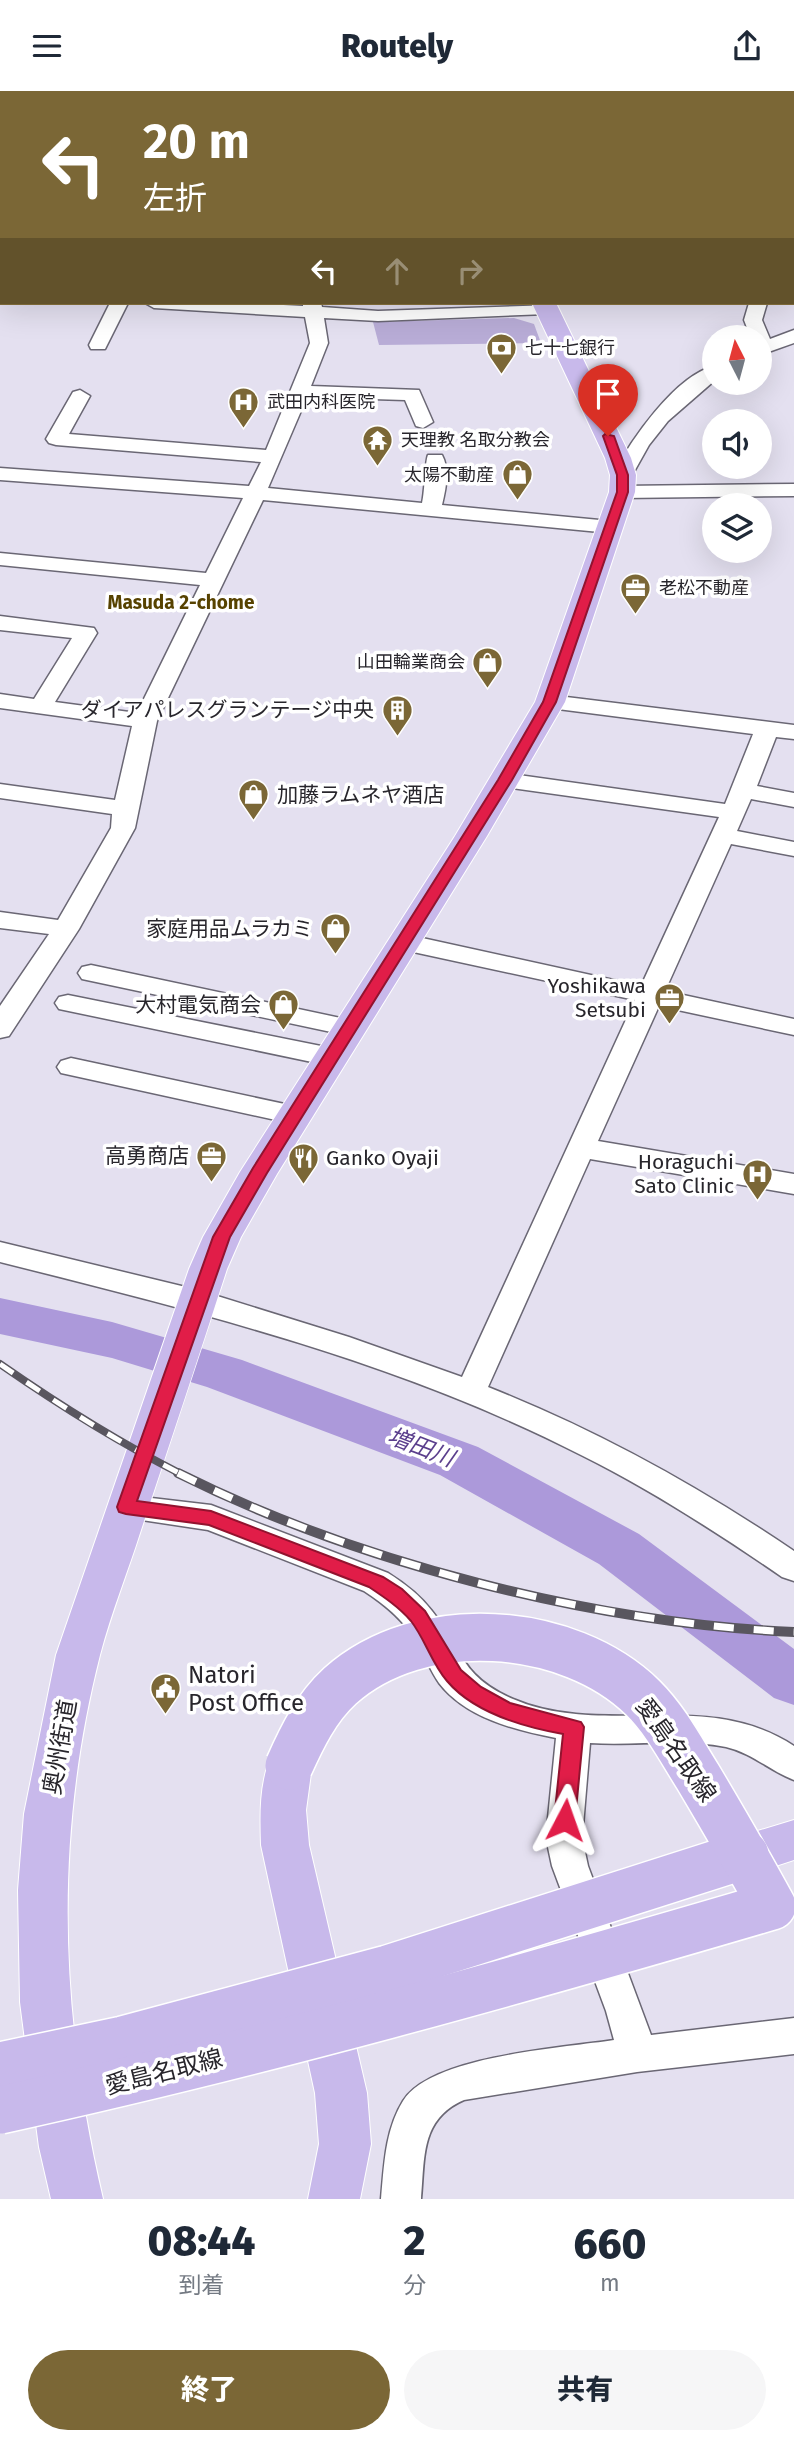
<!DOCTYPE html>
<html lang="ja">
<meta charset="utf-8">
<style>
:root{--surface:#fff;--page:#f6f6f7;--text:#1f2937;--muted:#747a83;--accent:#7b6736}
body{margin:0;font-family:"Fira Sans","Noto Sans JP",sans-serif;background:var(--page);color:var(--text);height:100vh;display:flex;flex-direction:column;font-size:26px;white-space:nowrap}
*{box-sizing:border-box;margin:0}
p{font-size:23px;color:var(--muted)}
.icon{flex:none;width:38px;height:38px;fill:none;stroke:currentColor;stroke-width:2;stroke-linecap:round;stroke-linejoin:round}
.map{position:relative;height:2108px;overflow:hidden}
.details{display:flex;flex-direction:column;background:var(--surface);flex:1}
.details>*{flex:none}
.banner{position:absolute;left:0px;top:0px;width:794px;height:214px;box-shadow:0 7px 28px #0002;background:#7b6736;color:#fff;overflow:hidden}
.needle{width:46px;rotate:354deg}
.controls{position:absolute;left:702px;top:234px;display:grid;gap:14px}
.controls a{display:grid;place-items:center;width:70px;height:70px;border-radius:50%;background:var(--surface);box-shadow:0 7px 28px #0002;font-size:35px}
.pin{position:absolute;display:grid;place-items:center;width:60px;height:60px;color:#fff;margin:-72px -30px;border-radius:50% 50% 50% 0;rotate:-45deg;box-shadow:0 0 7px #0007}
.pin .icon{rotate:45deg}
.me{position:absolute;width:77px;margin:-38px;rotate:4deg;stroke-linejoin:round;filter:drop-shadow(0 0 5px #0008)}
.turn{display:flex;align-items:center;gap:24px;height:147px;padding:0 28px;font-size:32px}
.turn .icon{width:91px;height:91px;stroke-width:2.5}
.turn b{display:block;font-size:49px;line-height:60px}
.lanes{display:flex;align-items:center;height:66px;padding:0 28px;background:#0003;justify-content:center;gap:35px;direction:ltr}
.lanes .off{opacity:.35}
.eta{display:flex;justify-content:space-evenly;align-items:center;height:119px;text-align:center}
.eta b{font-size:42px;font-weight:800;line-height:49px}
.primary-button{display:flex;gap:14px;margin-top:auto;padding:14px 28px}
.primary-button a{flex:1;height:80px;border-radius:42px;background:var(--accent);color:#fff;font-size:28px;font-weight:800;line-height:80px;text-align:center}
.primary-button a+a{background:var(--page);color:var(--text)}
header{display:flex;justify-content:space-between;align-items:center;height:91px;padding:0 28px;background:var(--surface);font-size:32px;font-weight:800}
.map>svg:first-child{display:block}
.green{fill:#b8acd6}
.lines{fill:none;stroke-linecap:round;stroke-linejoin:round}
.river{fill:#ac99da;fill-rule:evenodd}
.minor-casing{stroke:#6a6774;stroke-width:3}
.major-casing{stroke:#fff;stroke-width:2}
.minor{fill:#fff;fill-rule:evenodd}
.major{fill:#c8b9eb;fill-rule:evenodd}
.rail-far1-casing{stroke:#59565f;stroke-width:8}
.rail-casing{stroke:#59565f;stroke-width:10}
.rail-far1{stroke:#fff;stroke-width:5;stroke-dasharray:16;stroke-linecap:butt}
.rail{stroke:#fff;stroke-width:7;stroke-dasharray:20;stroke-linecap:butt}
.major-bridge-casing{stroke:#fff;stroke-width:50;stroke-linecap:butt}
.major-bridge{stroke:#c8b9eb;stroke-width:47}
.route{fill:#e11d48;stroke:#92132f;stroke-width:2}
.labels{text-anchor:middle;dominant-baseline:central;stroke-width:7;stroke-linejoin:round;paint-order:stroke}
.far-poi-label{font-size:18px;fill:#28262c;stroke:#fff;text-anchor:start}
.far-neighbourhood-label{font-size:19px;font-weight:bold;fill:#574200;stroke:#fff}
.poi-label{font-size:21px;fill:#28262c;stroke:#fff;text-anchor:end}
.water-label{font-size:23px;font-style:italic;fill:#5b3f8d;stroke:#fff}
.near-poi-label{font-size:24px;fill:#28262c;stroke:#fff;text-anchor:start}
.near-street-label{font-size:24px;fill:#28262c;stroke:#fff}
</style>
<header><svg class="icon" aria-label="menu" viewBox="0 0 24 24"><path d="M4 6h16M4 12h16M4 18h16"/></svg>Routely<svg class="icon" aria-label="share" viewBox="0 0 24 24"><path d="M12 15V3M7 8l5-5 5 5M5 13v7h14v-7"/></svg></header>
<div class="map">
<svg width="794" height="2108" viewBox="0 0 794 2108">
<rect width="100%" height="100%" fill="#e4e0f0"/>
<path class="green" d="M514,227L534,233L541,252L379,254L373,231Z"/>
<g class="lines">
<path class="river" d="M0,1207L112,1231L242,1269L478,1356L639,1443L794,1558V1614L774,1607L599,1473L440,1384L207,1296L112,1267L0,1243Z"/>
<defs>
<g id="minor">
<path d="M0,0H12L2,2V5Z"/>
<rect x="97" y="0" width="16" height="2"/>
<path d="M292,0H308L309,2H293Z"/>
<path d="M586,0H602L603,2H587Z"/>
<rect x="669" y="0" width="16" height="2"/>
<rect x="767" y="0" width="16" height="2"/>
<rect x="793" y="11" width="1" height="10"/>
<rect x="793" y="40" width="1" height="13"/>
<rect x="793" y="76" width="1" height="10"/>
<rect x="0" y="195" width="2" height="10"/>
<path d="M110,212H128L105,258H91L89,254Z"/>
<path d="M145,212H244L303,215V212H321L322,216L378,220L553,214L556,218L547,223L378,230L324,227L328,252L311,295L419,299L433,331L423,337L416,335L405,309L307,306L268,397L422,412C425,400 425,370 428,364H442C450,379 446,397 442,414L610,430L617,432L620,436L617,440L610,442L263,409L157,630L135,737L79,838L9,945L0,947V915L49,843L0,837V821L58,829L111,737L112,723L0,707V693L115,709L132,635L0,617V603L34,608L72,547L0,539V525L94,537L97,542L55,611L137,622L200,494L0,474V462L206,482L243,407L0,389V377L249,395L261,371L56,354L49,352L46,348L73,301L80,299L90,305L69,343L266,359L310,252L305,226L154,217Z"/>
<path d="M749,212H767L762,229L770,248L794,239V252L760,264V247H751L744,229Z"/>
<path d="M714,275V290L668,330L649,354L630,388H616L613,384C630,350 675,285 714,275Z"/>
<path d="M794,393V405L622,407L615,405L612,401L615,397L622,395Z"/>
<path d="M550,604L794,634V648L776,646L757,695L794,702V716L751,708L737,740L794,751V765L731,753L665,900L794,928V944L659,915L598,1050L794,1083V1103L590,1068L488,1296C597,1339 698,1395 794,1460V1490L782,1486C718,1442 653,1400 583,1365C400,1271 199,1221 0,1171V1151L198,1199L349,1246L462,1286L635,909L404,859L395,857L391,851L395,845L404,843L641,895L719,726L505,696L497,694L493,689L497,684L505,682L725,713L753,643L542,616L539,611L542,606Z"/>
<path d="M91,874L350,929L359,931L363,937L359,943L350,945L82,888L78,882L82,876Z"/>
<path d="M68,904L331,957L341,960L344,966L341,972L331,975L59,918L55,912L59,906Z"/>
<path d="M71,967L294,1015L304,1018L308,1024L304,1030L294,1033L61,982L57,976L61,970Z"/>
<path d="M126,1404L211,1414L388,1482C404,1492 420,1504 432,1520C463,1559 460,1585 513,1608C604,1647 706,1597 794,1655V1689C770,1680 752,1662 726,1656C682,1647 635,1655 590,1652L582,1747L588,1775L651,1944L794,1927V1963L637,1981L464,2009C420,2028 425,2067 421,2108H381C384,2075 385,2039 403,2010C431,1965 562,1957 614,1949L606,1920L552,1775L546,1747L556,1647C515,1639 466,1627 439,1592C430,1579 424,1563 415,1549C403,1528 384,1513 364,1500L208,1439L115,1425L110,1416L115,1407Z"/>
</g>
<g id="major">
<path d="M433,0H453L454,2H434Z"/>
<rect x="793" y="50" width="1" height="12"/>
<rect x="0" y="83" width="2" height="14"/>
<path d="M532,212H556L631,367L636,384L635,401L565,611L487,745L277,1083L241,1146L227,1178C199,1265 170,1352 141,1439C128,1480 111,1522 100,1564C53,1748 60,1925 103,2108H51L39,2056L20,1911L18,1799L24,1723L56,1564L189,1178L203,1146L240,1081L455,745L535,611L609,401L610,384L605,367Z"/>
<path d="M289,1656L305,1661L312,1675L306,1719L309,1754L367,2002L371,2053L360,2108H308L319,2053L315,2002L261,1754C260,1723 259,1690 273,1661Z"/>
<path d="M794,1729V1769L745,1785L728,1779L721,1764L728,1749Z"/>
</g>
</defs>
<use href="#minor" class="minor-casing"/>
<use href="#major" class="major-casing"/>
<use href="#minor" class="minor"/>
<use href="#major" class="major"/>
<defs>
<path id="rail-far1" d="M0,1273C59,1314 118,1351 181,1383"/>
<path id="rail" d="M178,1382C358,1472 592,1532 794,1541"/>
</defs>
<use href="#rail-far1" class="rail-far1-casing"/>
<use href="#rail" class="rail-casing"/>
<use href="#rail-far1" class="rail-far1"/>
<use href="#rail" class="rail"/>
<defs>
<g id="major-bridge">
<path d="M0,1975L123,1949L388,1878L745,1764"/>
<path d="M0,2019C260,1962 517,1890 772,1815C748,1771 723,1728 698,1686C681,1659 666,1630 643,1607C569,1534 420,1523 340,1595C316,1617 302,1646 289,1675"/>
</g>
</defs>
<use href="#major-bridge" class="major-bridge-casing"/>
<use href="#major-bridge" class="major-bridge"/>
</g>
<path class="route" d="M605,343L614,345L628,384V401L556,611L512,689L267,1082L230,1146L137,1410L211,1420L383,1486L402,1498L425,1520L461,1579L481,1596L510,1612L581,1631L584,1636L575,1729L572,1735L565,1738L557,1735L554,1729L563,1643C524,1636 474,1622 447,1590C432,1573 425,1548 411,1530C399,1516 384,1506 369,1496L209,1434L126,1423L119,1421L117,1416L213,1146L253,1077L498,689L543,611L617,401V384L603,345Z"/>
<defs>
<symbol id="bank-pin" viewBox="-11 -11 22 30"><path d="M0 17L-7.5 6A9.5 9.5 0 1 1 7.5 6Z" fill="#7b6736" stroke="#fff"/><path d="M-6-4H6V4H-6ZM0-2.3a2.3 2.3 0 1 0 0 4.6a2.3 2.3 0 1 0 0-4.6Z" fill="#fff"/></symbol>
<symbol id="hospital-pin" viewBox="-11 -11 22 30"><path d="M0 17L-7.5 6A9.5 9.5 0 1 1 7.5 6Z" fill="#7b6736" stroke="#fff"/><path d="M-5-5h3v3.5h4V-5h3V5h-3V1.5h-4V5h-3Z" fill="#fff"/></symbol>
<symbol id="temple-pin" viewBox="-11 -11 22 30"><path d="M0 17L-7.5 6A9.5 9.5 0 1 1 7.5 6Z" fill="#7b6736" stroke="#fff"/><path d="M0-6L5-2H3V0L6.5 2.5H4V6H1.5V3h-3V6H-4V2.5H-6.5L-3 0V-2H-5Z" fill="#fff"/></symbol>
<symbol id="shop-pin" viewBox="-11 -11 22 30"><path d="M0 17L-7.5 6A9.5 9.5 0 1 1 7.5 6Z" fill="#7b6736" stroke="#fff"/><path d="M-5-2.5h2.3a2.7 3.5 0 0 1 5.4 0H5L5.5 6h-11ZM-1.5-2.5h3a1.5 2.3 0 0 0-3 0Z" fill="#fff"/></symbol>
<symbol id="office-pin" viewBox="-11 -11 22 30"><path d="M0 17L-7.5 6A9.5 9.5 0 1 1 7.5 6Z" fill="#7b6736" stroke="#fff"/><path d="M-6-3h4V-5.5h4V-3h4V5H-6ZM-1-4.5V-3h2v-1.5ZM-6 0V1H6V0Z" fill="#fff"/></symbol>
<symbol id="building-pin" viewBox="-11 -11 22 30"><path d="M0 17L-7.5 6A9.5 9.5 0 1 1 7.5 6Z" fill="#7b6736" stroke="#fff"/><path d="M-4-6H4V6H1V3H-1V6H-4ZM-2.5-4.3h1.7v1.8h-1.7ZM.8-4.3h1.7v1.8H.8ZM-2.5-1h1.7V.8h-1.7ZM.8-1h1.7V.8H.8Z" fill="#fff"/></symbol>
<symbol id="restaurant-pin" viewBox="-11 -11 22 30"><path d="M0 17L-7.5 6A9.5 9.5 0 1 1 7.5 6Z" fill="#7b6736" stroke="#fff"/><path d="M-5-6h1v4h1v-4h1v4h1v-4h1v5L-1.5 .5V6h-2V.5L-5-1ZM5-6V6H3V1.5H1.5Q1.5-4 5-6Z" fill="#fff"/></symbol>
<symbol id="civic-pin" viewBox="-11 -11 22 30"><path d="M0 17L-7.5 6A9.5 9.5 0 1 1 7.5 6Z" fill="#7b6736" stroke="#fff"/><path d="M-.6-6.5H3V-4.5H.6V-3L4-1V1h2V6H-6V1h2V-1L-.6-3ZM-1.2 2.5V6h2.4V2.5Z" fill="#fff"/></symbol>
</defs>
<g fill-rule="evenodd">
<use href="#bank-pin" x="484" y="240" width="35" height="47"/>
<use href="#hospital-pin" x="226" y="294" width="35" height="47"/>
<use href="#temple-pin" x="360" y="332" width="35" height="47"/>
<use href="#shop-pin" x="500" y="366" width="35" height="47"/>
<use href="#office-pin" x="618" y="480" width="35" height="47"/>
<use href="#shop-pin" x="470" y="554" width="35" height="47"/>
<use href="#building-pin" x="380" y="602" width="35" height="47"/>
<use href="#shop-pin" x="236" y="686" width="35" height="47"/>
<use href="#shop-pin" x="318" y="820" width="35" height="47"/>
<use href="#office-pin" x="652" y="890" width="35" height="47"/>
<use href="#shop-pin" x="266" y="896" width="35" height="47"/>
<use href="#office-pin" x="194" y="1048" width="35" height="47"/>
<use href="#restaurant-pin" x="286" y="1050" width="35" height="47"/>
<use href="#hospital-pin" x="740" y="1066" width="35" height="47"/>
<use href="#civic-pin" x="148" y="1580" width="35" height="47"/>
</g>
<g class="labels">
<g class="far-poi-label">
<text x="525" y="257">七十七銀行</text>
<text x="267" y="311">武田内科医院</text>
<text x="401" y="349">天理教 名取分教会</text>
<text x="494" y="384" text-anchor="end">太陽不動産</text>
<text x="659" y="497">老松不動産</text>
<text x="465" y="571" text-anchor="end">山田輪業商会</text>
</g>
<g class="far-neighbourhood-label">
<text x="181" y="511">Masuda 2-chome</text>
</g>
<g class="poi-label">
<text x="374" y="619">ダイアパレスグランテージ中央</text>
<text x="277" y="704" text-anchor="start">加藤ラムネヤ酒店</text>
<text x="313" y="838">家庭用品ムラカミ</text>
<text x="646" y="895">Yoshikawa<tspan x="646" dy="24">Setsubi</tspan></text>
<text x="261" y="914">大村電気商会</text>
<text x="189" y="1065">高勇商店</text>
<text x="326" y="1067" text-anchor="start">Ganko Oyaji</text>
<text x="734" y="1071">Horaguchi<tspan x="734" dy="24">Sato Clinic</tspan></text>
</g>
<g class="water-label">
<text transform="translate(421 1356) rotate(21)">増田川</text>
</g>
<g class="near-poi-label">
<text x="188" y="1584">Natori<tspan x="188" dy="28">Post Office</tspan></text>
</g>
<g class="near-street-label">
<text transform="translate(60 1656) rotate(-80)">奥州街道</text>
<text transform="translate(676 1659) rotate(55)">愛島名取線</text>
<text transform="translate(164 1981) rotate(-14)">愛島名取線</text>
</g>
</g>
</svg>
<div class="controls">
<a><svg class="needle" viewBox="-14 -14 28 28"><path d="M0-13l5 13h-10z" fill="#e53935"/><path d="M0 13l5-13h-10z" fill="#747a83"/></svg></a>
<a><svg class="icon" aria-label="sound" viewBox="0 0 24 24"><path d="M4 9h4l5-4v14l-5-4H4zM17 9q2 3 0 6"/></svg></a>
<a><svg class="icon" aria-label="layers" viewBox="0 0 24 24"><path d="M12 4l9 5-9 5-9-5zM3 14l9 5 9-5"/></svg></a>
</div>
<div class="pin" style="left:608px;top:345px;background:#d93025"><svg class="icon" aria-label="arrive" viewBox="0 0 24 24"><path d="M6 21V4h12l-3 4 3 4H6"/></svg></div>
<svg class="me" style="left:565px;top:1729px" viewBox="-20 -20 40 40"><path d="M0-17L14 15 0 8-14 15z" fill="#e11d48" stroke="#fff" stroke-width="4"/></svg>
<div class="banner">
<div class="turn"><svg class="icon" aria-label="left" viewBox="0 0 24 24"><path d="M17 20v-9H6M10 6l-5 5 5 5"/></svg><div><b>20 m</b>左折</div></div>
<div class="lanes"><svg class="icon" aria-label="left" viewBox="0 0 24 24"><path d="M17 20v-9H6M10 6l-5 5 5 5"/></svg><svg class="icon off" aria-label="ahead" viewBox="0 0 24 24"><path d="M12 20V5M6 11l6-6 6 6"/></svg><svg class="icon off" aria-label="right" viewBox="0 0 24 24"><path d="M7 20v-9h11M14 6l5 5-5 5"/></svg></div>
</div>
</div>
<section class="details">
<div class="eta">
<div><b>08:44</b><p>到着</p></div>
<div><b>2</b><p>分</p></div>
<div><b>660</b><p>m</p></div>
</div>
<div class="primary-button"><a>終了</a><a>共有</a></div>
</section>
